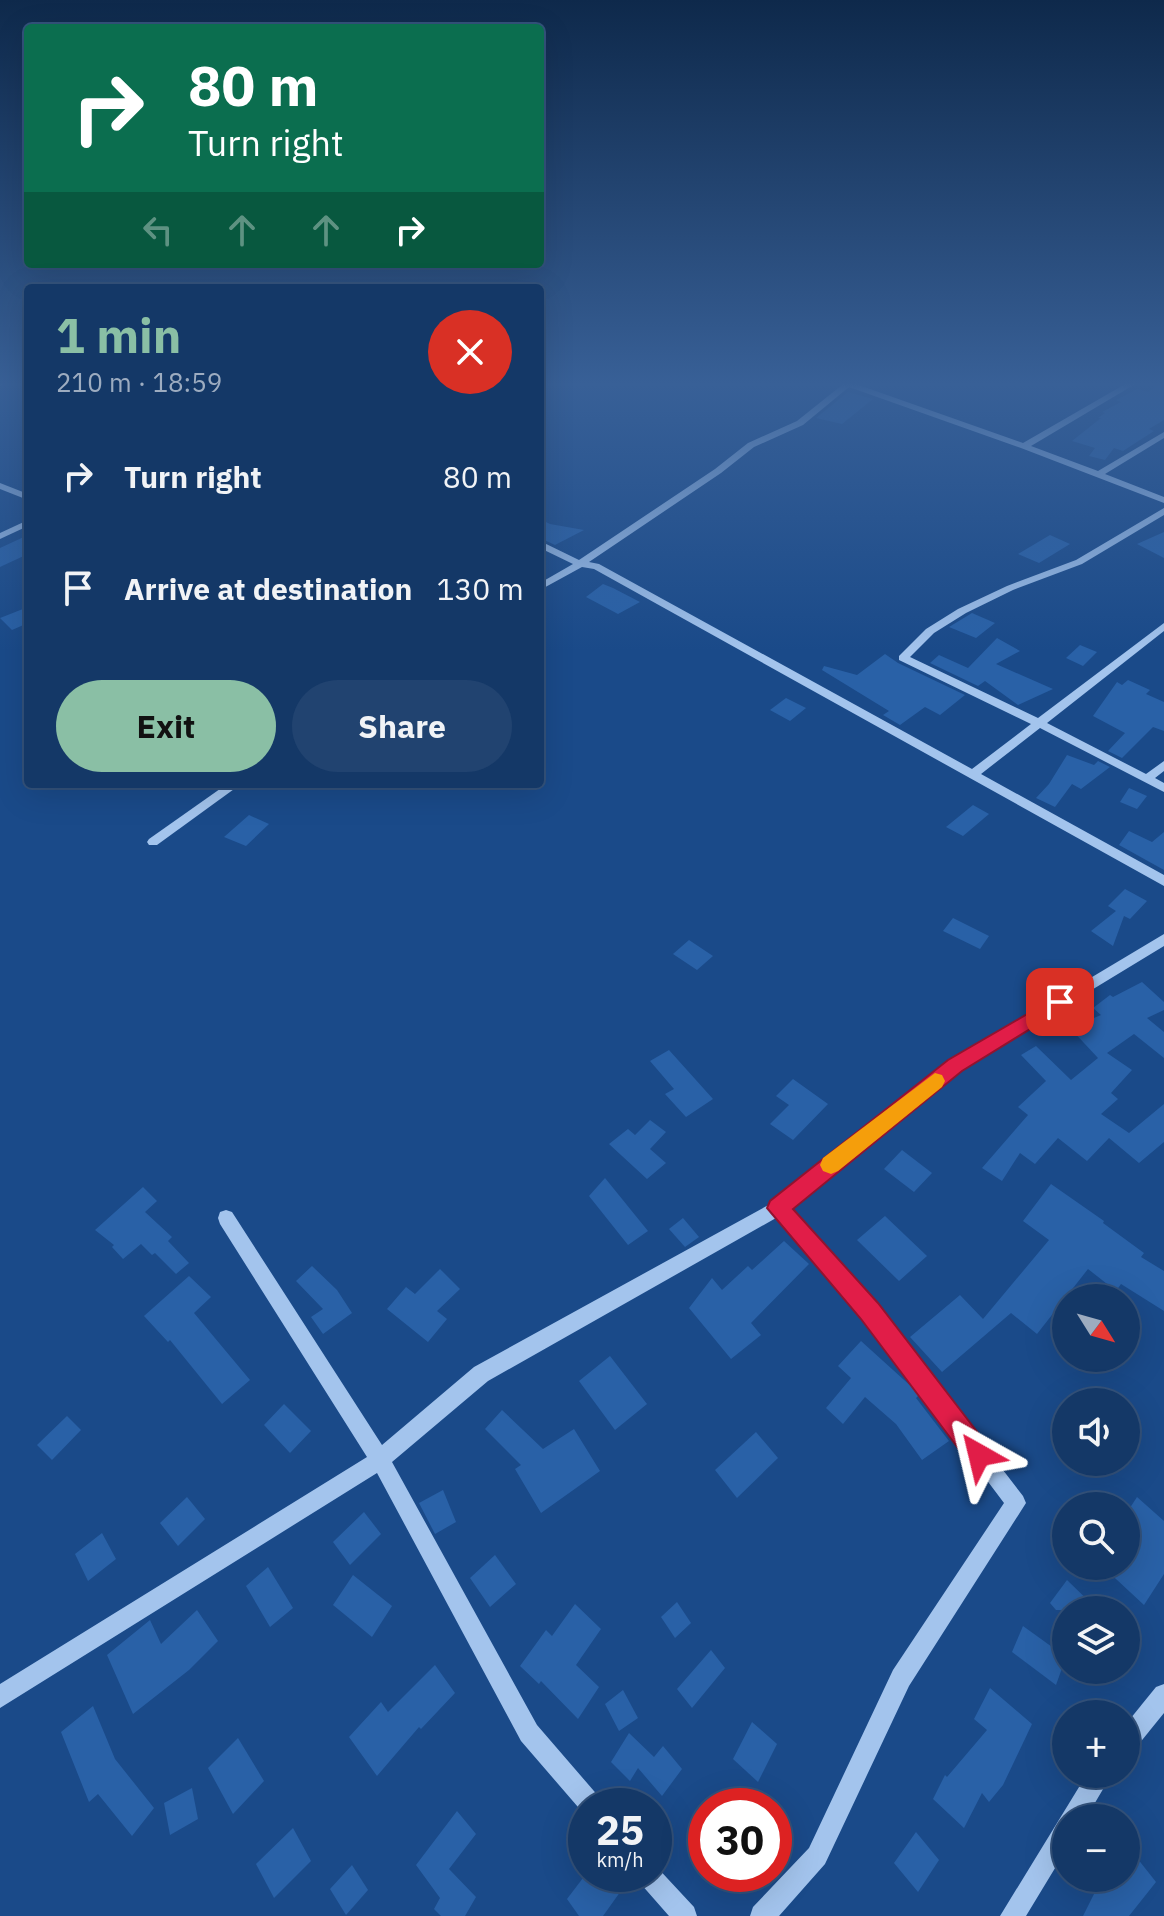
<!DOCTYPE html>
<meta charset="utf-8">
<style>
:root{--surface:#143867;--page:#214370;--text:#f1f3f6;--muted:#9dacc0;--line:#33527b;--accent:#8abfa5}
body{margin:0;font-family:"IBM Plex Sans",sans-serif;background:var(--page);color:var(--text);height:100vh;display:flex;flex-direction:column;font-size:30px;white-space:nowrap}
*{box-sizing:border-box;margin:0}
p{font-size:26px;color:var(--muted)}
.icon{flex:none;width:44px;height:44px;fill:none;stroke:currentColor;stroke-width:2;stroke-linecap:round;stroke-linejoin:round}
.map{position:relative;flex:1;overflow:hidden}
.sheet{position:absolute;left:24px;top:284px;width:520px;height:504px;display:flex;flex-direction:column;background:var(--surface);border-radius:8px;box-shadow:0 8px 32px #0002,0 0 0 2px var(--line)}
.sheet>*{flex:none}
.hud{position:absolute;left:24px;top:24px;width:520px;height:244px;border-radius:8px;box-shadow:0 8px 32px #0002,0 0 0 2px var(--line);background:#0b6e4f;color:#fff;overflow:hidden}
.needle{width:52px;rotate:127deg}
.controls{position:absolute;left:1052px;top:1284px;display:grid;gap:16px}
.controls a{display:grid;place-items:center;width:88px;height:88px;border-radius:50%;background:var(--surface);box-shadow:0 8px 32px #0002,0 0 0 2px var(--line);font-size:40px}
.speed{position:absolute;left:568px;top:1788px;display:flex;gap:16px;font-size:40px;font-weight:700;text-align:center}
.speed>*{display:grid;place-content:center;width:104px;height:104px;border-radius:50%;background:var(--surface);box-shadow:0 8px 32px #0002,0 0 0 2px var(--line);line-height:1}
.speed small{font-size:20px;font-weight:400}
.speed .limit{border:12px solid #d22;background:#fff;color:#111}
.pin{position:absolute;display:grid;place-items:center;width:68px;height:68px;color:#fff;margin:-34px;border-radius:16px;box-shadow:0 4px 12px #0006}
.me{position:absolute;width:88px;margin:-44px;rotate:323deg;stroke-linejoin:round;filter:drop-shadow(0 0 6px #0008)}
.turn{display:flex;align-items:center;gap:28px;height:168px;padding:0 32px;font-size:36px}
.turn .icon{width:104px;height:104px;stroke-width:2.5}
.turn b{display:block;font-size:56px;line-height:68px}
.lanes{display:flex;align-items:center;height:76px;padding:0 32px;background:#0003;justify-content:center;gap:40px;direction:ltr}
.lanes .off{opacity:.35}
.round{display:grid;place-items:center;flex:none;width:84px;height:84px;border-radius:42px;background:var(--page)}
.summary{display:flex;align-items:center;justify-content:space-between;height:136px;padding:0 32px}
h1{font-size:48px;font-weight:800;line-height:60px;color:var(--accent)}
.primary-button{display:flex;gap:16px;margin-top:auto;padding:16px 32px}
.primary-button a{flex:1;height:92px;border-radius:48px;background:var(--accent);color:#111;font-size:32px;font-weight:800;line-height:92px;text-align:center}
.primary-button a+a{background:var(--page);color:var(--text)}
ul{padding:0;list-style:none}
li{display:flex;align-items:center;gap:24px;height:112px;padding:0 32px}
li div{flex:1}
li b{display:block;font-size:30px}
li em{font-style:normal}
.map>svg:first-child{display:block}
.building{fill:#2961a7}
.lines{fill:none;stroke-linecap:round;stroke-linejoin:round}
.minor{fill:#a3c4ed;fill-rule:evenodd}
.route{fill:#e11d48;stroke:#92132f;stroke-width:2}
.slow{fill:#f59e0b}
</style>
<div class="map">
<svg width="1164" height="1916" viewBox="0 0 1164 1916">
<rect width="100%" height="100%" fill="#1a4a89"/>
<g class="building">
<path d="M1160,383H1164V420L1149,429L1154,431L1123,451L1114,448L1105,460L1089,456L1095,448L1072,441L1101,418H1098L1105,413L1102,412L1121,402L1116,400L1137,389L1148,392Z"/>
<path d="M848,392L873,399L842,424L816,418Z"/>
<path d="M540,519L550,524L584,530L555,545L540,538Z"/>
<path d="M1164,532V558L1137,544Z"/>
<path d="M28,535V554L0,567V548Z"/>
<path d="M1050,535L1070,544L1039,563L1018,554Z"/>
<path d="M603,584L613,588L640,602L618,614L586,597Z"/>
<path d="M28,607V623L12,630L0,618Z"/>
<path d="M972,613L995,623L976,638L949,627Z"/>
<path d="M997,638L1020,651L996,664L1053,689L1018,705L985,681L978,686L930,663L939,655L968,668Z"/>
<path d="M1080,645L1097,652L1083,666L1066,658Z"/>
<path d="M885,654L898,663L965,695L940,715L925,707L900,725L883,715L889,711L822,670L824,666L857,675Z"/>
<path d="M1128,680L1150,690L1146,694L1164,702V731L1153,727L1122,758L1108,751L1125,733L1093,716L1117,682L1122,685Z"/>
<path d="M786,698L806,708L790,721L770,710Z"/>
<path d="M1067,755L1094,765L1098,761L1110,767L1081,789L1072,784L1055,807L1036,798L1049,784Z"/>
<path d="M1129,788L1147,796L1137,809L1120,802Z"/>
<path d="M973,805L989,814L963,836L946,827Z"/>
<path d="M249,815L269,824L246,846L224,837Z"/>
<path d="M1129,831L1152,842L1164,832V870L1119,845Z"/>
<path d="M1125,889L1147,901L1130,919L1124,916L1113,946L1091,931L1116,911L1108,906Z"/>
<path d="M953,918L989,936L980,949L943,931Z"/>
<path d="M689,940L713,956L697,970L673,954Z"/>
<path d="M1142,982L1164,1002V1010L1147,1018L1164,1032V1058L1134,1034L1107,1053L1132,1070L1111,1093L1118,1099L1101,1114L1129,1133L1164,1104V1142L1139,1163L1109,1138L1087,1161L1058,1138L1035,1164L1020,1153L1002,1181L982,1168L1028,1115L1018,1107L1046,1081L1021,1055L1036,1046L1071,1080L1098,1058L1070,1028L1101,1015L1093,1008L1110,995L1113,997Z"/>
<path d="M669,1050L713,1099L686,1117L665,1094L674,1089L650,1061Z"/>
<path d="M793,1079L828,1104L793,1140L770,1124L789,1105L776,1096Z"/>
<path d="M650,1120L666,1132L650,1149L666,1163L647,1179L609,1144L628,1129L635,1135Z"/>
<path d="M902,1150L932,1173L914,1192L884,1169Z"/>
<path d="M605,1178L648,1231L628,1245L589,1196Z"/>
<path d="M1051,1184L1104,1221L1103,1223L1144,1253L1141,1257L1164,1271V1311L1121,1284L1116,1291L1088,1269L1037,1334L1011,1313L942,1372L910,1337L960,1295L983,1319L1049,1240L1023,1221Z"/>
<path d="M143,1187L157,1201L145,1212L172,1237L168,1241L189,1263L176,1274L155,1253L152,1255L141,1244L123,1259L112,1247L114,1245L95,1230Z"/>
<path d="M885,1216L927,1256L899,1281L857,1240Z"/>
<path d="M683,1218L699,1237L685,1247L669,1229Z"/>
<path d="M784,1241L809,1264L751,1323L761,1335L731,1359L689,1308L712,1278L722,1290L748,1266L752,1270Z"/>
<path d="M312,1266L337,1290L352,1313L323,1334L311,1317L323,1309L296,1281Z"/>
<path d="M440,1269L460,1289L437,1311L447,1319L428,1342L387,1309L406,1287L415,1294Z"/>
<path d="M189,1276L211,1297L194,1313L250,1380L222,1404L170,1340L168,1342L144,1316Z"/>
<path d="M861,1341L914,1389L919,1395L916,1398L949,1441L922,1460L896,1424L865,1397L843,1424L826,1408L851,1378L838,1366Z"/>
<path d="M610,1356L647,1404L615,1430L579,1381Z"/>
<path d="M284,1404L311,1431L290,1453L264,1425Z"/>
<path d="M502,1410L543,1449L574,1429L600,1471L541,1513L515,1469L521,1465L485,1429Z"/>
<path d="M67,1416L81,1430L52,1460L37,1445Z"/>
<path d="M756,1432L778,1458L737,1498L715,1470Z"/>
<path d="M443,1490L456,1522L435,1534L419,1503Z"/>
<path d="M187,1497L205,1519L178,1546L160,1523Z"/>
<path d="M1137,1497L1164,1521V1574L1144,1605L1102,1566H1126V1514Z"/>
<path d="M364,1512L381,1534L350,1565L333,1542Z"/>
<path d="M102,1533L116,1559L88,1581L75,1554Z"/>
<path d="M495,1555L516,1584L490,1607L470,1578Z"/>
<path d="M268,1567L293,1608L270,1627L246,1586Z"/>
<path d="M353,1575L392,1606L372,1637L333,1605Z"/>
<path d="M1067,1580L1098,1610H1056L1050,1603Z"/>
<path d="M677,1602L691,1623L675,1638L661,1617Z"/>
<path d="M575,1604L601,1629L576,1665L599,1687L578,1719L541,1681L539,1684L520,1666L546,1630L552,1636Z"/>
<path d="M197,1610L218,1641L189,1670L133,1714L107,1655L150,1620L161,1644Z"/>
<path d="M1023,1626L1066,1657L1056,1685L1012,1652Z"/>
<path d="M711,1650L725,1668L692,1708L677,1689Z"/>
<path d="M435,1665L455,1693L421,1729L419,1727L377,1776L349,1737L381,1702L388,1712Z"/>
<path d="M990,1688L1032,1724L1003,1785L989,1802L982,1793L964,1828L933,1799L945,1775L947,1777L987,1730L974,1719Z"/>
<path d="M623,1690L638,1718L619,1731L605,1704Z"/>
<path d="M93,1706L115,1759L154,1808L132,1836L98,1794L89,1802L61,1732Z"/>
<path d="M752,1722L777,1744L758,1782L733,1759Z"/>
<path d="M629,1733L654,1757L663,1746L682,1769L662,1796L638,1768L630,1781L611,1762Z"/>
<path d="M238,1738L264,1781L233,1814L208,1768Z"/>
<path d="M192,1788L198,1819L170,1835L164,1803Z"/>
<path d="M457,1811L476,1834L449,1869L476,1897L465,1916H441L434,1909L440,1898L416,1865Z"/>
<path d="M293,1828L311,1861L274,1898L256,1864Z"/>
<path d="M916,1832L939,1860L918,1892L894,1863Z"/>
<path d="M1126,1844L1156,1882L1129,1916H1083L1102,1878H1126Z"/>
<path d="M352,1865L368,1890L346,1915L330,1889Z"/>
<path d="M586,1874H613L623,1888L603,1916H579L567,1899Z"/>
</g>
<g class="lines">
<g class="minor">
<path d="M0,383H7L0,386Z"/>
<path d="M841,383H853L1023,443L1127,383H1137L1031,446L1098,471L1164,432V438L1105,474L1164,497V503L1021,448L849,387L803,425L754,447L721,473L589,562L599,564L972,769L1031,724L899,660V656L926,629L958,609L1007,586L1076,560L1164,508V515L1082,564L1013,590L966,613L934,633L910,657L1038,718L1164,623V631L1047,723L1146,774L1164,761V771L1155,778L1164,783V792L1040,728L981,774L1164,875V886L594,569L582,567L540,590V583L573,564L540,548V541L579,560L715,469L748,443L797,421L842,385Z"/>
<path d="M0,483L28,494V500L0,489Z"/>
<path d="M28,520V526L0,539V533Z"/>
<path d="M227,784H241L157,845H149L147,842L149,839Z"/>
<path d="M1164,934V946L960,1070L790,1209L876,1305L1023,1496L1026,1503L909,1686L825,1864L779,1916H750L753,1907L809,1848L893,1670L1004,1503L864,1317L776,1218L488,1381L392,1462L537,1725L600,1798L604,1806H586V1815L584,1814L521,1741L377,1473L0,1708V1684L367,1457L220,1224L218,1218L220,1212L226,1210L232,1212L382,1445L474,1367L772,1203L950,1062Z"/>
<path d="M1164,1684V1713L1134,1750L1126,1753V1724L1156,1687Z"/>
<path d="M1087,1774H1112L1086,1818H1066V1850L1026,1916H1000Z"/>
<path d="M654,1864L694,1907L697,1916H669L640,1883L637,1874H654Z"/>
</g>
</g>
<linearGradient id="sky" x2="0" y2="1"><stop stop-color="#0e294b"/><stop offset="0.59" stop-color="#386097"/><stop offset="1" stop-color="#386097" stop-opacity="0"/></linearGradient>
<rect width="1164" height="651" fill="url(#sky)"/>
<path class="route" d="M1060,995L1066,997L1069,1002L1066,1007L962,1071L793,1209L878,1303L988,1446L992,1455L988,1464L979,1468L970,1464L861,1319L767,1208L770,1201L948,1060Z"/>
<path class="slow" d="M935,1073L942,1075L945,1081L942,1087L838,1171L831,1174L823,1171L820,1165L823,1158Z"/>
</svg>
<div class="controls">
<a><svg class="needle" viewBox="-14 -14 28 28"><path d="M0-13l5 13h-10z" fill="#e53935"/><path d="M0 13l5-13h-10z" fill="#9dacc0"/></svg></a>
<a><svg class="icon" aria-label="sound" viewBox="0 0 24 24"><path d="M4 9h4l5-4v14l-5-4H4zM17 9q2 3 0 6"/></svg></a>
<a><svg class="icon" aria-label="search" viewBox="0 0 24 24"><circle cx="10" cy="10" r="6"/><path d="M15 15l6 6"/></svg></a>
<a><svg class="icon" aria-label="layers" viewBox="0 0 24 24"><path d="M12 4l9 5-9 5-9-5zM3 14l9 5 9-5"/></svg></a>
<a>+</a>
<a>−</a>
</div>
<div class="speed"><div>25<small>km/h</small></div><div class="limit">30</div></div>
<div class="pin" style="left:1060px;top:1002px;background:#d93025"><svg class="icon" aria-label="arrive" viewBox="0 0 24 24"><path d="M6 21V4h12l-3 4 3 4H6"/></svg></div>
<svg class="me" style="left:979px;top:1455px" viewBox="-20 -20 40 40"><path d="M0-17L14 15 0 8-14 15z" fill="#e11d48" stroke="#fff" stroke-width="4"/></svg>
<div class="hud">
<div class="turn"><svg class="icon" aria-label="right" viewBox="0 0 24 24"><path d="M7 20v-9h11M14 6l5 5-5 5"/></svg><div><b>80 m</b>Turn right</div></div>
<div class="lanes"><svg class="icon off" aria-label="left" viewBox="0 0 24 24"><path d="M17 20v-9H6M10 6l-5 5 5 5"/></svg><svg class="icon off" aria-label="ahead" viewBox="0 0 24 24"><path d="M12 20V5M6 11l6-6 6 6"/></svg><svg class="icon off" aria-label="ahead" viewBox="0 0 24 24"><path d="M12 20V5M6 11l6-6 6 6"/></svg><svg class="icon" aria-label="right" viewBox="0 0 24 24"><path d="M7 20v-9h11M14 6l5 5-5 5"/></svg></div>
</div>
<section class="sheet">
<div class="summary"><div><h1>1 min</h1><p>210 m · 18:59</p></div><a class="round" style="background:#d93025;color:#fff"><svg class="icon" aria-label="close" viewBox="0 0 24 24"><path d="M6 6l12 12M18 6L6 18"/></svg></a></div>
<ul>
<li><svg class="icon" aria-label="right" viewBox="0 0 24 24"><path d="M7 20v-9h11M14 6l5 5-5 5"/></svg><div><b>Turn right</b></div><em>80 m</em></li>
<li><svg class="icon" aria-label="arrive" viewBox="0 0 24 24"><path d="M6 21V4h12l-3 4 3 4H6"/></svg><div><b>Arrive at destination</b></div><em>130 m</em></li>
</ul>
<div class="primary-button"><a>Exit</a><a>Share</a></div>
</section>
</div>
